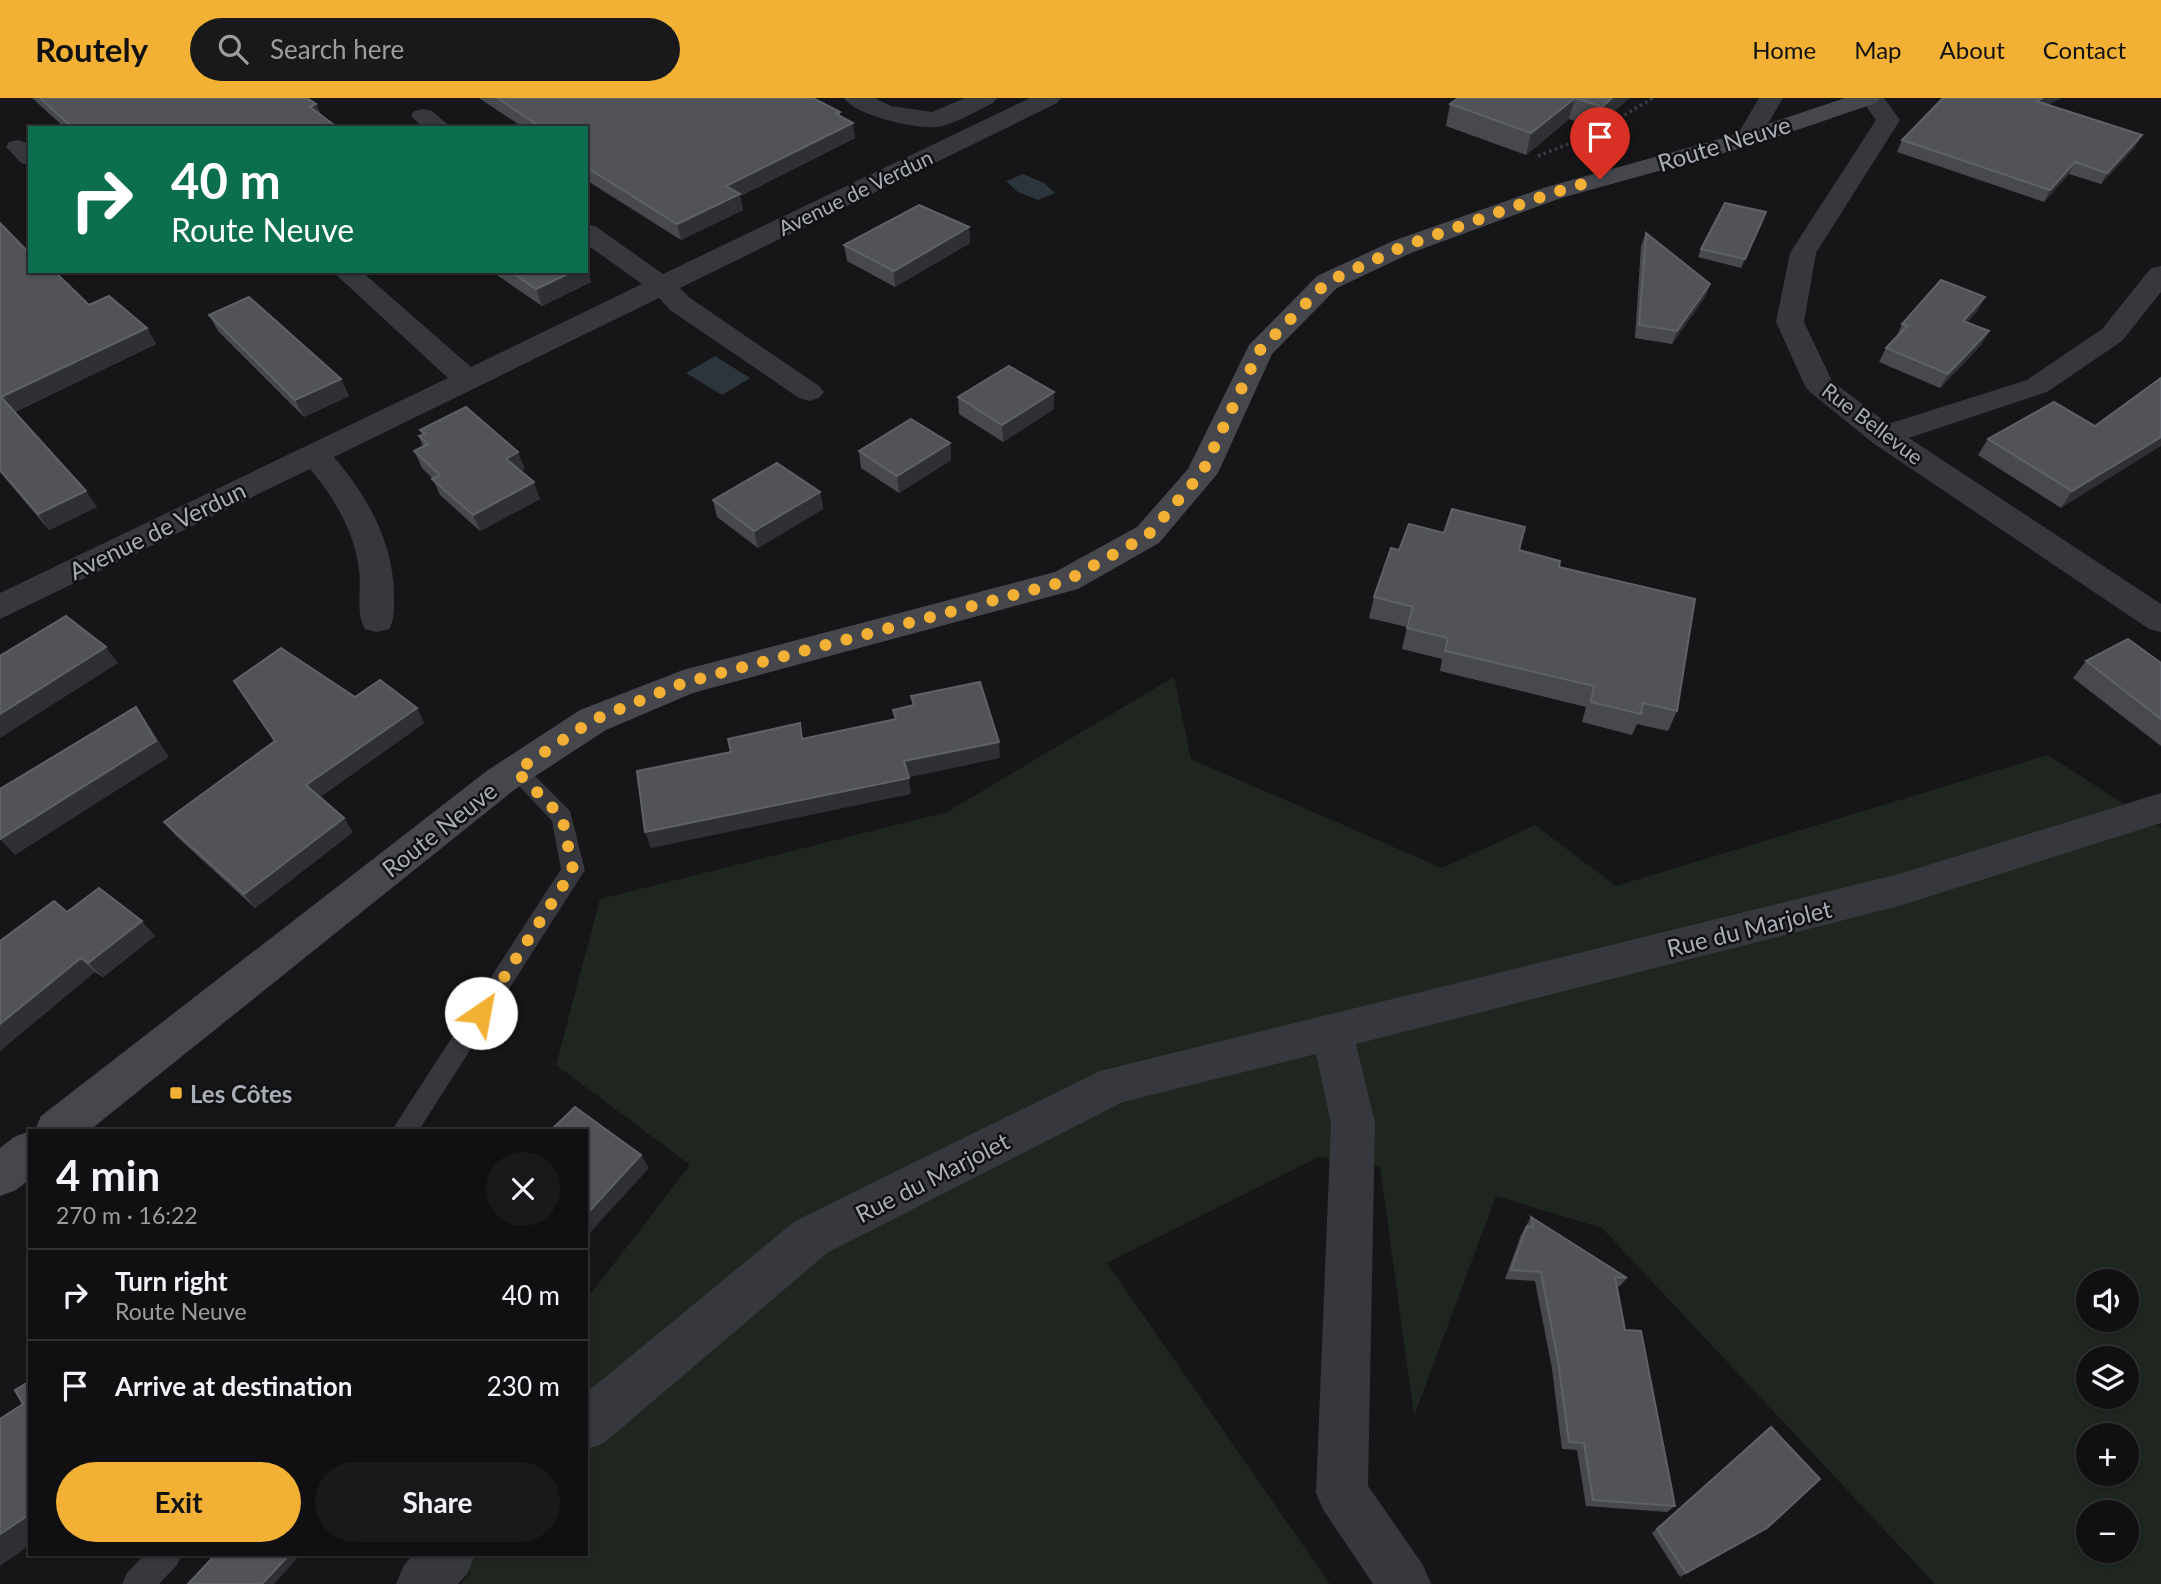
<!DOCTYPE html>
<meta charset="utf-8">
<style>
:root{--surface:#101012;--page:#19191b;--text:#f1f3f6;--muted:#9c9d9f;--line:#303032;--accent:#f2b134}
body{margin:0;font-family:Lato,sans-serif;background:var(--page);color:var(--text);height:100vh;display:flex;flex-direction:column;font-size:26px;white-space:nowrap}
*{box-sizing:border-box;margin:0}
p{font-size:23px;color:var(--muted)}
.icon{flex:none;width:38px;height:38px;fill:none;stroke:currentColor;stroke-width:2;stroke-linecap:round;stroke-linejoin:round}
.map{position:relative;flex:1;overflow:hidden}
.sheet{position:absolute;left:28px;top:1031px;width:560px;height:427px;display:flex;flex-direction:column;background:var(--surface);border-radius:0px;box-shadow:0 2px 5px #0004,0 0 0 2px var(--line)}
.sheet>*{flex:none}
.top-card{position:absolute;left:28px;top:28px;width:560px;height:147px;border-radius:0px;box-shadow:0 2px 5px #0004,0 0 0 2px var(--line);background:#0b6e4f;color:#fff;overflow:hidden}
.fabs{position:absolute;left:2076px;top:1171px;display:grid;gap:14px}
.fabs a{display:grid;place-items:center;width:63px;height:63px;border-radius:50%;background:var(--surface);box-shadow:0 2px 5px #0004,0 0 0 2px var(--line);font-size:35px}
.pin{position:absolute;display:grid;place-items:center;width:60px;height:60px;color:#fff;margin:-72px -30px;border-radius:50% 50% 50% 0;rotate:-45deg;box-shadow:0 0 7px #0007}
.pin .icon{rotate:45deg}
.me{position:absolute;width:77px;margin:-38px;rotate:33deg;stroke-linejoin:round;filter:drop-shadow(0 0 5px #0008)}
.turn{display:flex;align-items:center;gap:24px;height:147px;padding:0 28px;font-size:32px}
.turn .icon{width:91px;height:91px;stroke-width:2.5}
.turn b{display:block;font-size:49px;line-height:60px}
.round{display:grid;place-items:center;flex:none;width:74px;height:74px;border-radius:37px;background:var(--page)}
.overview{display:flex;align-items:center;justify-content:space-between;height:119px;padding:0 28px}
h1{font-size:42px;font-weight:700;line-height:52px}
.cta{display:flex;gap:14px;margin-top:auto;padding:14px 28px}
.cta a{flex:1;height:80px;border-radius:42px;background:var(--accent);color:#111;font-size:28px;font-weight:700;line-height:80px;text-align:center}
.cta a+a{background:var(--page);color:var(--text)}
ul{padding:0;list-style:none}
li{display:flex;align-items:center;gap:21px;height:91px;padding:0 28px;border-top:2px solid var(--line)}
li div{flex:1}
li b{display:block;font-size:26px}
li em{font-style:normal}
header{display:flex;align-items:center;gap:42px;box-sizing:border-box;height:98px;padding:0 35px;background:var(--accent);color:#111}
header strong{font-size:33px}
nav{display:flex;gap:38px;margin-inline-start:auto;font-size:24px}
.search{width:490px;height:63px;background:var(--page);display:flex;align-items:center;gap:18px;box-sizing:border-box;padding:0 24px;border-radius:38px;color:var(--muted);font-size:26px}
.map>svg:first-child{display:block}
.green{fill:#1e261f;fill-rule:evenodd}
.water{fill:#2c353c}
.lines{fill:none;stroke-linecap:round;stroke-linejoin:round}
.path{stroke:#3d3f44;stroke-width:3.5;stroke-dasharray:2.5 3.5;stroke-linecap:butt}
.lane{fill:#37383d;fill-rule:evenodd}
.street{fill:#37383d;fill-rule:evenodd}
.secondary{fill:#45474d;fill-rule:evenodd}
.wall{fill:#47494d}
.shaded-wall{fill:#2f3033}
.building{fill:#525359;stroke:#5f6168;stroke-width:2}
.route{stroke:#f2b134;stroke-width:12;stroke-dasharray:0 21.6}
.poi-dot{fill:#f2b134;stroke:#111113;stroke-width:2.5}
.labels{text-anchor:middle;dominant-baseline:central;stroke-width:5;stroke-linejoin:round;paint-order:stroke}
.far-street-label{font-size:21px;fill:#a8adb8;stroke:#111113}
.street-label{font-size:24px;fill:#a8adb8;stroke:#111113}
.poi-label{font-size:24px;font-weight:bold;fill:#a8adb8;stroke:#111113;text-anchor:start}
</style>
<header>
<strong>Routely</strong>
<div class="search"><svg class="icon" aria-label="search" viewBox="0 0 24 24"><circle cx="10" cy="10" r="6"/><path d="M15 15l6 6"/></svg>Search here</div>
<nav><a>Home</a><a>Map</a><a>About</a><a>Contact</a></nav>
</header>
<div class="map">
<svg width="2161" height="1486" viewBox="0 0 2161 1486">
<rect width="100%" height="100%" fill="#161618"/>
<path class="green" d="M1174,579L1191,661L1442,770L1535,727L1616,788L2048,657L2161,730V1486H1935L1602,1130L1496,1098L1414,1318L1380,1069L1319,1059L1107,1165L1330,1486H461L470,1475L463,1456H586V1202L690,1067L556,967L600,801L947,714ZM2088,1183H2126V1222H2088ZM2088,1260H2126V1298H2088ZM2088,1337H2126V1376H2088ZM2088,1414H2126V1452H2088Z"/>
<g class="water">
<path d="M1023,76L1044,85L1055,95L1038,102L1018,94L1006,83Z"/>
<path d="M715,258L750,280L722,297L686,275Z"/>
</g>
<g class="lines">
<path class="path" d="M1538,58L1589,38L1653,0"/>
<g class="lane">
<path d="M516,665L524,667L570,713L585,772L419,1032H392L561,771L552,723L505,673L508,667Z"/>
<path d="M145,1456H182L177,1467L159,1486H122L127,1475Z"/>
</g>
<g class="street">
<path d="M844,0H875L891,8L932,14L965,0H997L993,5C976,13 956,26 937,29C916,31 856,18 844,0Z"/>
<path d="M1030,0H1061L1057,5L680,190L690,200L819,288L824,294L819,300L809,303L799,300L670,212L659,200L334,359C368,399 394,445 394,499C394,511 395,520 389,531L377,534L365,531C355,514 362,491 359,472C355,435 334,399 310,371L0,521V495L448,280L332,173H361L471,269L642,186L586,146V126L595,128L663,176Z"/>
<path d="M1759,0H1783L1756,46L1747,48L1738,46L1735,41Z"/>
<path d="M1860,0H1884L1900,22L1816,155L1804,224L1832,283L1888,326L2027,282L2102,231L2151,170L2161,168V194L2122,243L2047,294L1909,340L2161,506V534L2149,531L1873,345L1810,294L1805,288L1776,224L1790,155L1876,22Z"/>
<path d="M423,11L432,13L452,30H424L411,18L414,13Z"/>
<path d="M18,42L30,46V67L21,65L6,49L9,44Z"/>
<path d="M2161,695V725L1899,808L1356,946L1375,1025L1368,1388L1423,1467L1431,1486H1373L1324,1413L1316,1395L1331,1025L1316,956L1123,1004L827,1155L604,1345L586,1352V1295L795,1123L1100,973L1899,776Z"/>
<path d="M414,1456H475L468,1475L458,1486H396L404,1467Z"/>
</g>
<g class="secondary">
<path d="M1845,0H1880L1876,5L1756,46L1561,100L1411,155L1337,190L1272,256L1218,375L1159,445L1078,491L693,595L606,632L514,692L90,1032H35L41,1018L488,672L580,612L683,572L1055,474L1137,429L1188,371L1249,247L1317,178L1393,143L1543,90L1738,36Z"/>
<path d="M30,1033V1081L16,1092L0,1098V1050L14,1039Z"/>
</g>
</g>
<g class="wall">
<path d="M32,0H307L316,6L321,17L338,30H65Z"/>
<path d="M479,0H813L840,14V19L855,40L740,98L743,112L681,142L586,82V30H524Z"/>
<path d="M1458,0H1629L1595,30L1569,21L1526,57L1446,28L1450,6Z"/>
<path d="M1943,0H2061L2047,7L2142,37L2135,49L2101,86L2069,76L2044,104L1897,54L1902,42Z"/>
<path d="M1763,123L1741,170L1698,159L1701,151Z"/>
<path d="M0,125L30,173L89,207L147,230L156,246L15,314L97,409L49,432L0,374Z"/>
<path d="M969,129L970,145L895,189L847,163L844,147Z"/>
<path d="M1646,135L1710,186L1705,199L1672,246L1635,240L1641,148Z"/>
<path d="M586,169L591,184L542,208L491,173H586Z"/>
<path d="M1985,199L1977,213L1967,224L1989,233L1981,247L1940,290L1879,264L1886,250L1896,240L1902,226Z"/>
<path d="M209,217L341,281L349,298L304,319L218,233Z"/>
<path d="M2161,280L2061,410L1978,357L1988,341L2095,328Z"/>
<path d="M958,299L1054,311L1003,344L959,316Z"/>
<path d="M420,332L525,371L521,373L540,401L480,433L440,397L433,381L422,370L414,353L423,349L419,338L423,337Z"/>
<path d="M950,345L951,362L899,395L861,370L859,353Z"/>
<path d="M820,394L823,411L758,450L717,419L713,402Z"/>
<path d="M1399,452H1519L1559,469L1677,613L1668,633L1637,626L1632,637L1582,624L1586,609L1440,573L1442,561L1402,551L1407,529L1369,520L1374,499Z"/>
<path d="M2086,563L2161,565V648L2073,580Z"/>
<path d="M355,599L417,610L424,625L320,699L353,734L255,810L176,738L164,724Z"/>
<path d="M67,814L155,838L103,879L95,874L0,843Z"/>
<path d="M1531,1119L1627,1180L1620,1188H1617L1625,1232L1675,1408L1667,1414L1586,1408L1577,1352L1562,1351L1552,1271L1535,1183L1505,1181L1521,1137Z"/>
<path d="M1771,1329L1767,1430L1680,1479L1652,1435Z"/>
</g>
<g class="shaded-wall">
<path d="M1575,0L1569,21L1526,57L1531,35Z"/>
<path d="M1612,0H1629L1595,30L1602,9Z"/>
<path d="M2043,0H2061L2031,15L2036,3Z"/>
<path d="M316,6L323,21L310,9Z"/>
<path d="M853,25L855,40L740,98L743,112L681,142L677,126L726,88Z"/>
<path d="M2142,37L2135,49L2101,86L2107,75Z"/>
<path d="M2075,64L2069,76L2044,104L2050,92Z"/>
<path d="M969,129L970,145L895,189L894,173Z"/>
<path d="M586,169L591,184L542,208L536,191L574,173H586Z"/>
<path d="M1710,186L1705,199L1672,246L1677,233Z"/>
<path d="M1985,199L1977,213L1956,237L1963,223Z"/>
<path d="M147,230L156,246L12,315L1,299Z"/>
<path d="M1989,233L1981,247L1940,290L1948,276Z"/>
<path d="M341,281L349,298L304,319L295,302Z"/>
<path d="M1054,294V311L1003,344L1002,327Z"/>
<path d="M2161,339V348L2061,410L2072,393Z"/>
<path d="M950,345L951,362L899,395L897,378Z"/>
<path d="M518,354L525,371L512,378L506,361Z"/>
<path d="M534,384L540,401L480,433L473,417Z"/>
<path d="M86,393L97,409L49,432L38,416Z"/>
<path d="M820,394L823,411L758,450L754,433Z"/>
<path d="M106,549L118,565L0,640V616Z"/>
<path d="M136,609L148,626L169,659L15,757L0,741Z"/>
<path d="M417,610L424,625L316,702L306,687Z"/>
<path d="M999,644L1000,660L906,680L904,663Z"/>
<path d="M909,680L911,696L651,750L645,734Z"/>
<path d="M344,720L353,734L255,810L244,796Z"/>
<path d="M142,823L155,838L103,879L88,865Z"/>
<path d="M81,860L95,874L0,953V926Z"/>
<path d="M641,1057L649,1070L586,1139V1117Z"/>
<path d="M30,1416V1447L0,1468V1436Z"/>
<path d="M290,1456H301L274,1486H262Z"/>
</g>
<g class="building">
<path d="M40,0H307L316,6L310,9L338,30H73Z"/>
<path d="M497,0H813L840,14L836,16L853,25L726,88L740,96L677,126L586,69V30H542Z"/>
<path d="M1458,0H1575L1531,35L1450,6Z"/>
<path d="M1576,0H1612L1602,9Z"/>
<path d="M1943,0H2043L2036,3L2142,37L2107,75L2075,64L2050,92L1902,42Z"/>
<path d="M1725,105L1766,114L1745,161L1701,151Z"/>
<path d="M919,107L969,129L894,173L844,147Z"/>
<path d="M0,125L30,156V173H54L89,207L109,198L147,230L1,299L86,393L38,416L0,372Z"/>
<path d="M1646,135L1710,186L1677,233L1639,227Z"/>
<path d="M510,173H574L536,191Z"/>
<path d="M1941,182L1985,199L1963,223L1989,233L1948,276L1886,250L1907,228L1902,226Z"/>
<path d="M249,199L341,281L295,302L209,217Z"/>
<path d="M1009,268L1054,294L1002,327L958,299Z"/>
<path d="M2161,280V339L2072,393L1988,341L2054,304L2095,328Z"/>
<path d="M466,309L518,354L506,361L534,384L473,417L432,381L440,377L414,353L428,346L419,338L425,336L420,332Z"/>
<path d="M911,321L950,345L897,378L859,353Z"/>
<path d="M777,365L820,394L754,433L713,402Z"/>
<path d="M1452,411L1525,429L1519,452L1560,463L1559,469L1695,501L1677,613L1643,605L1641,616L1591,604L1594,588L1445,553L1448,540L1407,530L1413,509L1374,499L1391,450L1399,452L1409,426L1444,435Z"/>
<path d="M66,518L106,549L0,616V558Z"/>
<path d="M2128,541L2161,565V621L2086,563Z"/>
<path d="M281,550L355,599L380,582L417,610L306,687L344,720L244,796L164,724L275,643L234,583Z"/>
<path d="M980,584L999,644L904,663L909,680L645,734L637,673L731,654L728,641L800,625L802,641L896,621L893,612L914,607L911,598Z"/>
<path d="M136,609L156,643L0,741V691Z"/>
<path d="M99,790L142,823L88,865L81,860L0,926V843L54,803L67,814Z"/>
<path d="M575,1009L641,1057L586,1117V1032H551Z"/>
<path d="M1531,1119L1627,1180L1615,1179L1625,1232L1641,1233L1675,1408L1593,1402L1584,1345L1569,1344L1558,1263L1541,1174L1511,1172L1527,1128L1533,1129Z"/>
<path d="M30,1283V1416L0,1436V1321L23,1306L15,1292Z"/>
<path d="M1771,1329L1820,1381L1767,1430L1686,1475L1657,1431Z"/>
<path d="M216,1456H290L262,1486H188Z"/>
</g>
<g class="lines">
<path class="route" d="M481,915L573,772L562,719L516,673L593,622L683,585L1066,483L1148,437L1202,375L1259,253L1327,184L1402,149L1552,95L1600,81"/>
</g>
<rect class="poi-dot" x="169" y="988" width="14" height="14" rx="3.5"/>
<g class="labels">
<g class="far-street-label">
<text transform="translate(855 94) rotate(-26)">Avenue de Verdun</text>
<text transform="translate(1873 325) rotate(37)">Rue Bellevue</text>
</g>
<g class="street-label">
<text transform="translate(1724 45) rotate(-17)">Route Neuve</text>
<text transform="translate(157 432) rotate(-26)">Avenue de Verdun</text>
<text transform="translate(439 731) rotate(-38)">Route Neuve</text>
<text transform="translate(1749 830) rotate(-14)">Rue du Marjolet</text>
<text transform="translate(932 1079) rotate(-27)">Rue du Marjolet</text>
</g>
<g class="poi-label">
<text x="190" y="995">Les Côtes</text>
</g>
</g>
</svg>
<div class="fabs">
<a><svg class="icon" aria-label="sound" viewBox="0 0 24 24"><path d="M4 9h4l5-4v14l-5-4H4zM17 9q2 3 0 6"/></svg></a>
<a><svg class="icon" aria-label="layers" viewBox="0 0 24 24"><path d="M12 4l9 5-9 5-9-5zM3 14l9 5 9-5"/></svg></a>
<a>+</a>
<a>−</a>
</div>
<div class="pin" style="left:1600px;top:81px;background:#d93025"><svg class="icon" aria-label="arrive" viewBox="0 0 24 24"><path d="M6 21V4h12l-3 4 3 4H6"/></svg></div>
<svg class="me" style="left:481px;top:915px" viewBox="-20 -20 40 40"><circle r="19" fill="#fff"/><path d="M0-13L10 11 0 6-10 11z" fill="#f2b134"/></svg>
<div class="top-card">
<div class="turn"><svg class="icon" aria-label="right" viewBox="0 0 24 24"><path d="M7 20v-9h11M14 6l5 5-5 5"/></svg><div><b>40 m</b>Route Neuve</div></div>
</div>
<section class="sheet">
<div class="overview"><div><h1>4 min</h1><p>270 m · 16:22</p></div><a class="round"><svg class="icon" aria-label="close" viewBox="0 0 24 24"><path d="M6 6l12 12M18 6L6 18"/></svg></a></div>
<ul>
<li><svg class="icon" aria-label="right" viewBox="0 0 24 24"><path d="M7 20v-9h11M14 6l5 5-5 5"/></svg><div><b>Turn right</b><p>Route Neuve</p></div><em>40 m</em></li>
<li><svg class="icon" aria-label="arrive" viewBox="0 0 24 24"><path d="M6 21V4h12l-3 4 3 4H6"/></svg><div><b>Arrive at destination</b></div><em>230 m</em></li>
</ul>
<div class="cta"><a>Exit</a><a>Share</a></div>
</section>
</div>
